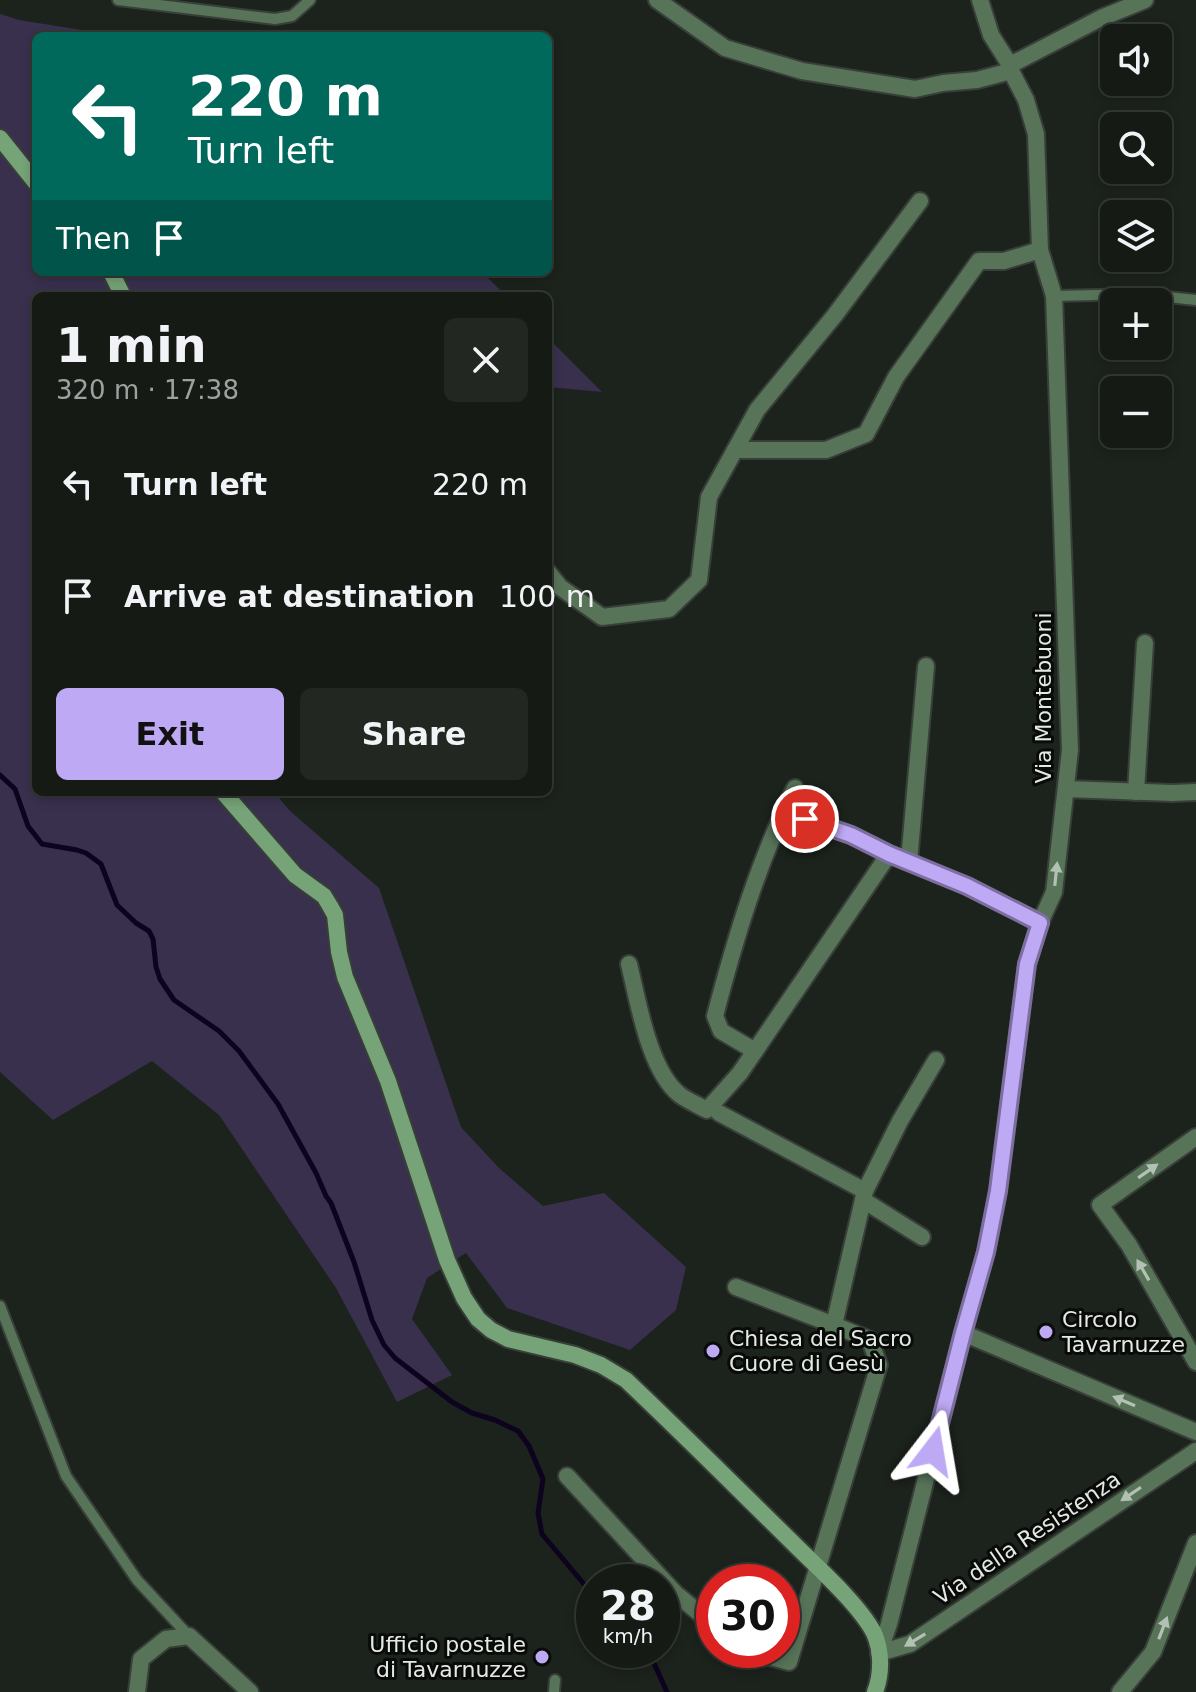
<!DOCTYPE html>
<meta charset="utf-8">
<style>
:root{--surface:#151a15;--page:#222722;--text:#f1f3f6;--muted:#9da1a0;--line:#343834;--accent:#bea9f4}
body{margin:0;font-family:"DejaVu Sans",sans-serif;background:var(--page);color:var(--text);height:100vh;display:flex;flex-direction:column;font-size:30px;white-space:nowrap}
*{box-sizing:border-box;margin:0}
p{font-size:26px;color:var(--muted)}
.icon{flex:none;width:44px;height:44px;fill:none;stroke:currentColor;stroke-width:2;stroke-linecap:round;stroke-linejoin:round}
.map{position:relative;flex:1;overflow:hidden}
.panel{position:absolute;left:32px;top:292px;width:520px;height:504px;display:flex;flex-direction:column;background:var(--surface);border-radius:12px;box-shadow:0 4px 12px #0003,0 0 0 2px var(--line)}
.panel>*{flex:none}
.top-card{position:absolute;left:32px;top:32px;width:520px;height:244px;border-radius:12px;box-shadow:0 4px 12px #0003,0 0 0 2px var(--line);background:#00695c;color:#fff;overflow:hidden}
.controls{position:absolute;left:1100px;top:24px;display:grid;gap:16px}
.controls a{display:grid;place-items:center;width:72px;height:72px;border-radius:12px;background:var(--surface);box-shadow:0 4px 12px #0003,0 0 0 2px var(--line);font-size:40px}
.speed{position:absolute;left:576px;top:1564px;display:flex;gap:16px;font-size:40px;font-weight:700;text-align:center}
.speed>*{display:grid;place-content:center;width:104px;height:104px;border-radius:50%;background:var(--surface);box-shadow:0 4px 12px #0003,0 0 0 2px var(--line);line-height:1}
.speed small{font-size:20px;font-weight:400}
.speed .limit{border:12px solid #d22;background:#fff;color:#111}
.pin{position:absolute;display:grid;place-items:center;width:68px;height:68px;color:#fff;margin:-34px;border:4px solid #fff;border-radius:50%;box-shadow:0 2px 8px #0007}
.me{position:absolute;width:88px;margin:-44px;rotate:14deg;stroke-linejoin:round;filter:drop-shadow(0 0 6px #0008)}
.turn{display:flex;align-items:center;gap:28px;height:168px;padding:0 24px;font-size:36px}
.turn .icon{width:104px;height:104px;stroke-width:2.5}
.turn b{display:block;font-size:56px;line-height:68px}
.then{display:flex;align-items:center;height:76px;padding:0 24px;background:#0003;gap:16px;font-size:30px}
.round{display:grid;place-items:center;flex:none;width:84px;height:84px;border-radius:12px;background:var(--page)}
.summary{display:flex;align-items:center;justify-content:space-between;height:136px;padding:0 24px}
h1{font-size:48px;font-weight:700;line-height:60px}
.primary-button{display:flex;gap:16px;margin-top:auto;padding:16px 24px}
.primary-button a{flex:1;height:92px;border-radius:12px;background:var(--accent);color:#111;font-size:32px;font-weight:700;line-height:92px;text-align:center}
.primary-button a+a{background:var(--page);color:var(--text)}
ul{padding:0;list-style:none}
li{display:flex;align-items:center;gap:24px;height:112px;padding:0 24px}
li div{flex:1}
li b{display:block;font-size:30px}
li em{font-style:normal}
.map>svg:first-child{display:block}
.green{fill:#39304e}
.lines{fill:none;stroke-linecap:round;stroke-linejoin:round}
.stream{stroke:#0d031e;stroke-width:5}
.service-casing{stroke:#383e38;stroke-width:14}
.minor-casing{stroke:#383e38;stroke-width:20}
.secondary-casing{stroke:#383e38;stroke-width:20}
.service{stroke:#577358;stroke-width:10}
.minor{stroke:#577358;stroke-width:16}
.secondary{stroke:#76a377;stroke-width:16}
.oneway{fill:#b3c0b4}
.route-casing{stroke:#7c6e9f;stroke-width:20}
.route{stroke:#bea9f4;stroke-width:14}
.poi-dot{fill:#bea9f4;stroke:#080b08;stroke-width:3}
.labels{text-anchor:middle;dominant-baseline:central;stroke-width:6;stroke-linejoin:round;paint-order:stroke}
.street-label{font-size:22px;fill:#e5e9e5;stroke:#080b08}
.poi-label{font-size:22px;fill:#e5e9e5;stroke:#080b08;text-anchor:start}
</style>
<div class="map">
<svg width="1196" height="1692" viewBox="0 0 1196 1692">
<rect width="100%" height="100%" fill="#1c221c"/>
<g class="green">
<path d="M0,14L19,20L120,36H36V272H482L506,296H36V417L34,418L36,421V792H274L290,811L379,888L461,1127L499,1168L543,1206L604,1193L686,1267L676,1310L630,1350L507,1308L466,1253L427,1278L412,1319L452,1375L397,1402L336,1288L219,1115L152,1061L53,1120L0,1072Z"/>
<path d="M548,338L602,392L548,387Z"/>
</g>
<g class="lines">
<g class="stream">
<path d="M0,775L15,789L28,826L42,844L77,850L86,853L101,864L117,905L136,923L149,931L153,939L156,967L160,979L174,1000L219,1031L239,1051L278,1104L316,1173L326,1196L331,1203L354,1262L372,1320L384,1345L395,1358L452,1402L472,1413L495,1420L518,1431L529,1446L543,1479L538,1513L542,1534L594,1596"/>
<path d="M648,1650L667,1692"/>
</g>
<defs>
<g id="service">
<path d="M118,0L275,19L292,16L310,0"/>
<path d="M1054,296L1139,294L1196,300"/>
<path d="M0,1306L66,1476L137,1580L189,1636"/>
<path d="M554,1692L555,1680"/>
</g>
<g id="minor">
<path d="M657,0L725,48L802,71L915,89L943,83L977,80L1011,71"/>
<path d="M980,0L991,35L1010,65L1011,71L1026,100L1036,134L1040,250L1054,296L1070,750L1054,892L1040,923L1027,964L998,1191L986,1252L963,1333L889,1624L879,1653L910,1644L1196,1451"/>
<path d="M1010,65L1101,18L1145,0"/>
<path d="M735,450H826L866,434L896,377L979,261H1004L1040,250"/>
<path d="M548,572L560,587L602,617L669,609L699,580L709,497L757,410L835,315L920,201"/>
<path d="M1066,789L1172,793L1196,792"/>
<path d="M1136,792L1145,643"/>
<path d="M805,819L851,835L889,854L967,886L1040,923"/>
<path d="M909,862L926,666"/>
<path d="M629,964C638,1001 649,1071 680,1095C688,1101 698,1105 707,1110L740,1073L889,854"/>
<path d="M755,1051L721,1031L715,1016C735,939 759,859 795,788"/>
<path d="M719,1113L865,1191"/>
<path d="M1196,1137L1100,1205L1129,1245L1196,1362"/>
<path d="M863,1200L922,1237"/>
<path d="M736,1287L834,1325"/>
<path d="M963,1333L1196,1432"/>
<path d="M567,1476L676,1594L714,1625"/>
<path d="M744,1650L789,1662L879,1365L870,1340L834,1325L865,1191L900,1121L936,1060"/>
<path d="M137,1692L141,1659L166,1639L189,1636L250,1692"/>
<path d="M1120,1692L1153,1652L1196,1543"/>
</g>
<g id="secondary">
<path d="M0,138L36,183"/>
<path d="M111,272L123,296"/>
<path d="M223,792L295,875L324,896L330,906L335,915L339,952L345,977L388,1081L447,1260L464,1298L478,1319L491,1330L508,1339L575,1355L601,1365L626,1380C682,1433 737,1488 792,1542C816,1566 859,1604 874,1633C882,1651 882,1674 875,1692"/>
</g>
</defs>
<use href="#service" class="service-casing"/>
<use href="#minor" class="minor-casing"/>
<use href="#secondary" class="secondary-casing"/>
<use href="#service" class="service"/>
<use href="#minor" class="minor"/>
<use href="#secondary" class="secondary"/>
</g>
<defs><path id="oneway-solid" d="M-6-.8H1V-3.2L6.5 0L1 3.2V.8H-6Z" transform="scale(2)"/></defs>
<g class="oneway">
<use href="#oneway-solid" transform="translate(1056 874) rotate(-84)"/>
<use href="#oneway-solid" transform="translate(1148 1171) rotate(-35)"/>
<use href="#oneway-solid" transform="translate(1143 1270) rotate(-120)"/>
<use href="#oneway-solid" transform="translate(1124 1401) rotate(-157)"/>
<use href="#oneway-solid" transform="translate(1131 1494) rotate(146)"/>
<use href="#oneway-solid" transform="translate(1163 1628) rotate(-69)"/>
<use href="#oneway-solid" transform="translate(915 1640) rotate(149)"/>
</g>
<g class="lines">
<defs>
<path id="route" d="M805,819L851,835L889,854L967,886L1040,923L1027,964L998,1191L986,1252L963,1333L933,1451"/>
</defs>
<use href="#route" class="route-casing"/>
<use href="#route" class="route"/>
</g>
<g class="poi-dot">
<circle cx="1046" cy="1332" r="8"/>
<circle cx="713" cy="1351" r="8"/>
<circle cx="542" cy="1657" r="8"/>
</g>
<g class="labels">
<g class="street-label">
<text transform="translate(1043 698) rotate(-90)">Via Montebuoni</text>
<text transform="translate(1027 1538) rotate(-34)">Via della Resistenza</text>
</g>
<g class="poi-label">
<text x="1062" y="1319">Circolo<tspan x="1062" dy="25">Tavarnuzze</tspan></text>
<text x="729" y="1338">Chiesa del Sacro<tspan x="729" dy="25">Cuore di Gesù</tspan></text>
<text x="526" y="1644" text-anchor="end">Ufficio postale<tspan x="526" dy="25">di Tavarnuzze</tspan></text>
</g>
</g>
</svg>
<div class="controls">
<a><svg class="icon" aria-label="sound" viewBox="0 0 24 24"><path d="M4 9h4l5-4v14l-5-4H4zM17 9q2 3 0 6"/></svg></a>
<a><svg class="icon" aria-label="search" viewBox="0 0 24 24"><circle cx="10" cy="10" r="6"/><path d="M15 15l6 6"/></svg></a>
<a><svg class="icon" aria-label="layers" viewBox="0 0 24 24"><path d="M12 4l9 5-9 5-9-5zM3 14l9 5 9-5"/></svg></a>
<a>+</a>
<a>−</a>
</div>
<div class="speed"><div>28<small>km/h</small></div><div class="limit">30</div></div>
<div class="pin" style="left:805px;top:819px;background:#d93025"><svg class="icon" aria-label="arrive" viewBox="0 0 24 24"><path d="M6 21V4h12l-3 4 3 4H6"/></svg></div>
<svg class="me" style="left:933px;top:1451px" viewBox="-20 -20 40 40"><path d="M0-17L14 15 0 8-14 15z" fill="#bea9f4" stroke="#fff" stroke-width="4"/></svg>
<div class="top-card">
<div class="turn"><svg class="icon" aria-label="left" viewBox="0 0 24 24"><path d="M17 20v-9H6M10 6l-5 5 5 5"/></svg><div><b>220 m</b>Turn left</div></div>
<div class="then">Then<svg class="icon" aria-label="arrive" viewBox="0 0 24 24"><path d="M6 21V4h12l-3 4 3 4H6"/></svg></div>
</div>
<section class="panel">
<div class="summary"><div><h1>1 min</h1><p>320 m · 17:38</p></div><a class="round"><svg class="icon" aria-label="close" viewBox="0 0 24 24"><path d="M6 6l12 12M18 6L6 18"/></svg></a></div>
<ul>
<li><svg class="icon" aria-label="left" viewBox="0 0 24 24"><path d="M17 20v-9H6M10 6l-5 5 5 5"/></svg><div><b>Turn left</b></div><em>220 m</em></li>
<li><svg class="icon" aria-label="arrive" viewBox="0 0 24 24"><path d="M6 21V4h12l-3 4 3 4H6"/></svg><div><b>Arrive at destination</b></div><em>100 m</em></li>
</ul>
<div class="primary-button"><a>Exit</a><a>Share</a></div>
</section>
</div>
